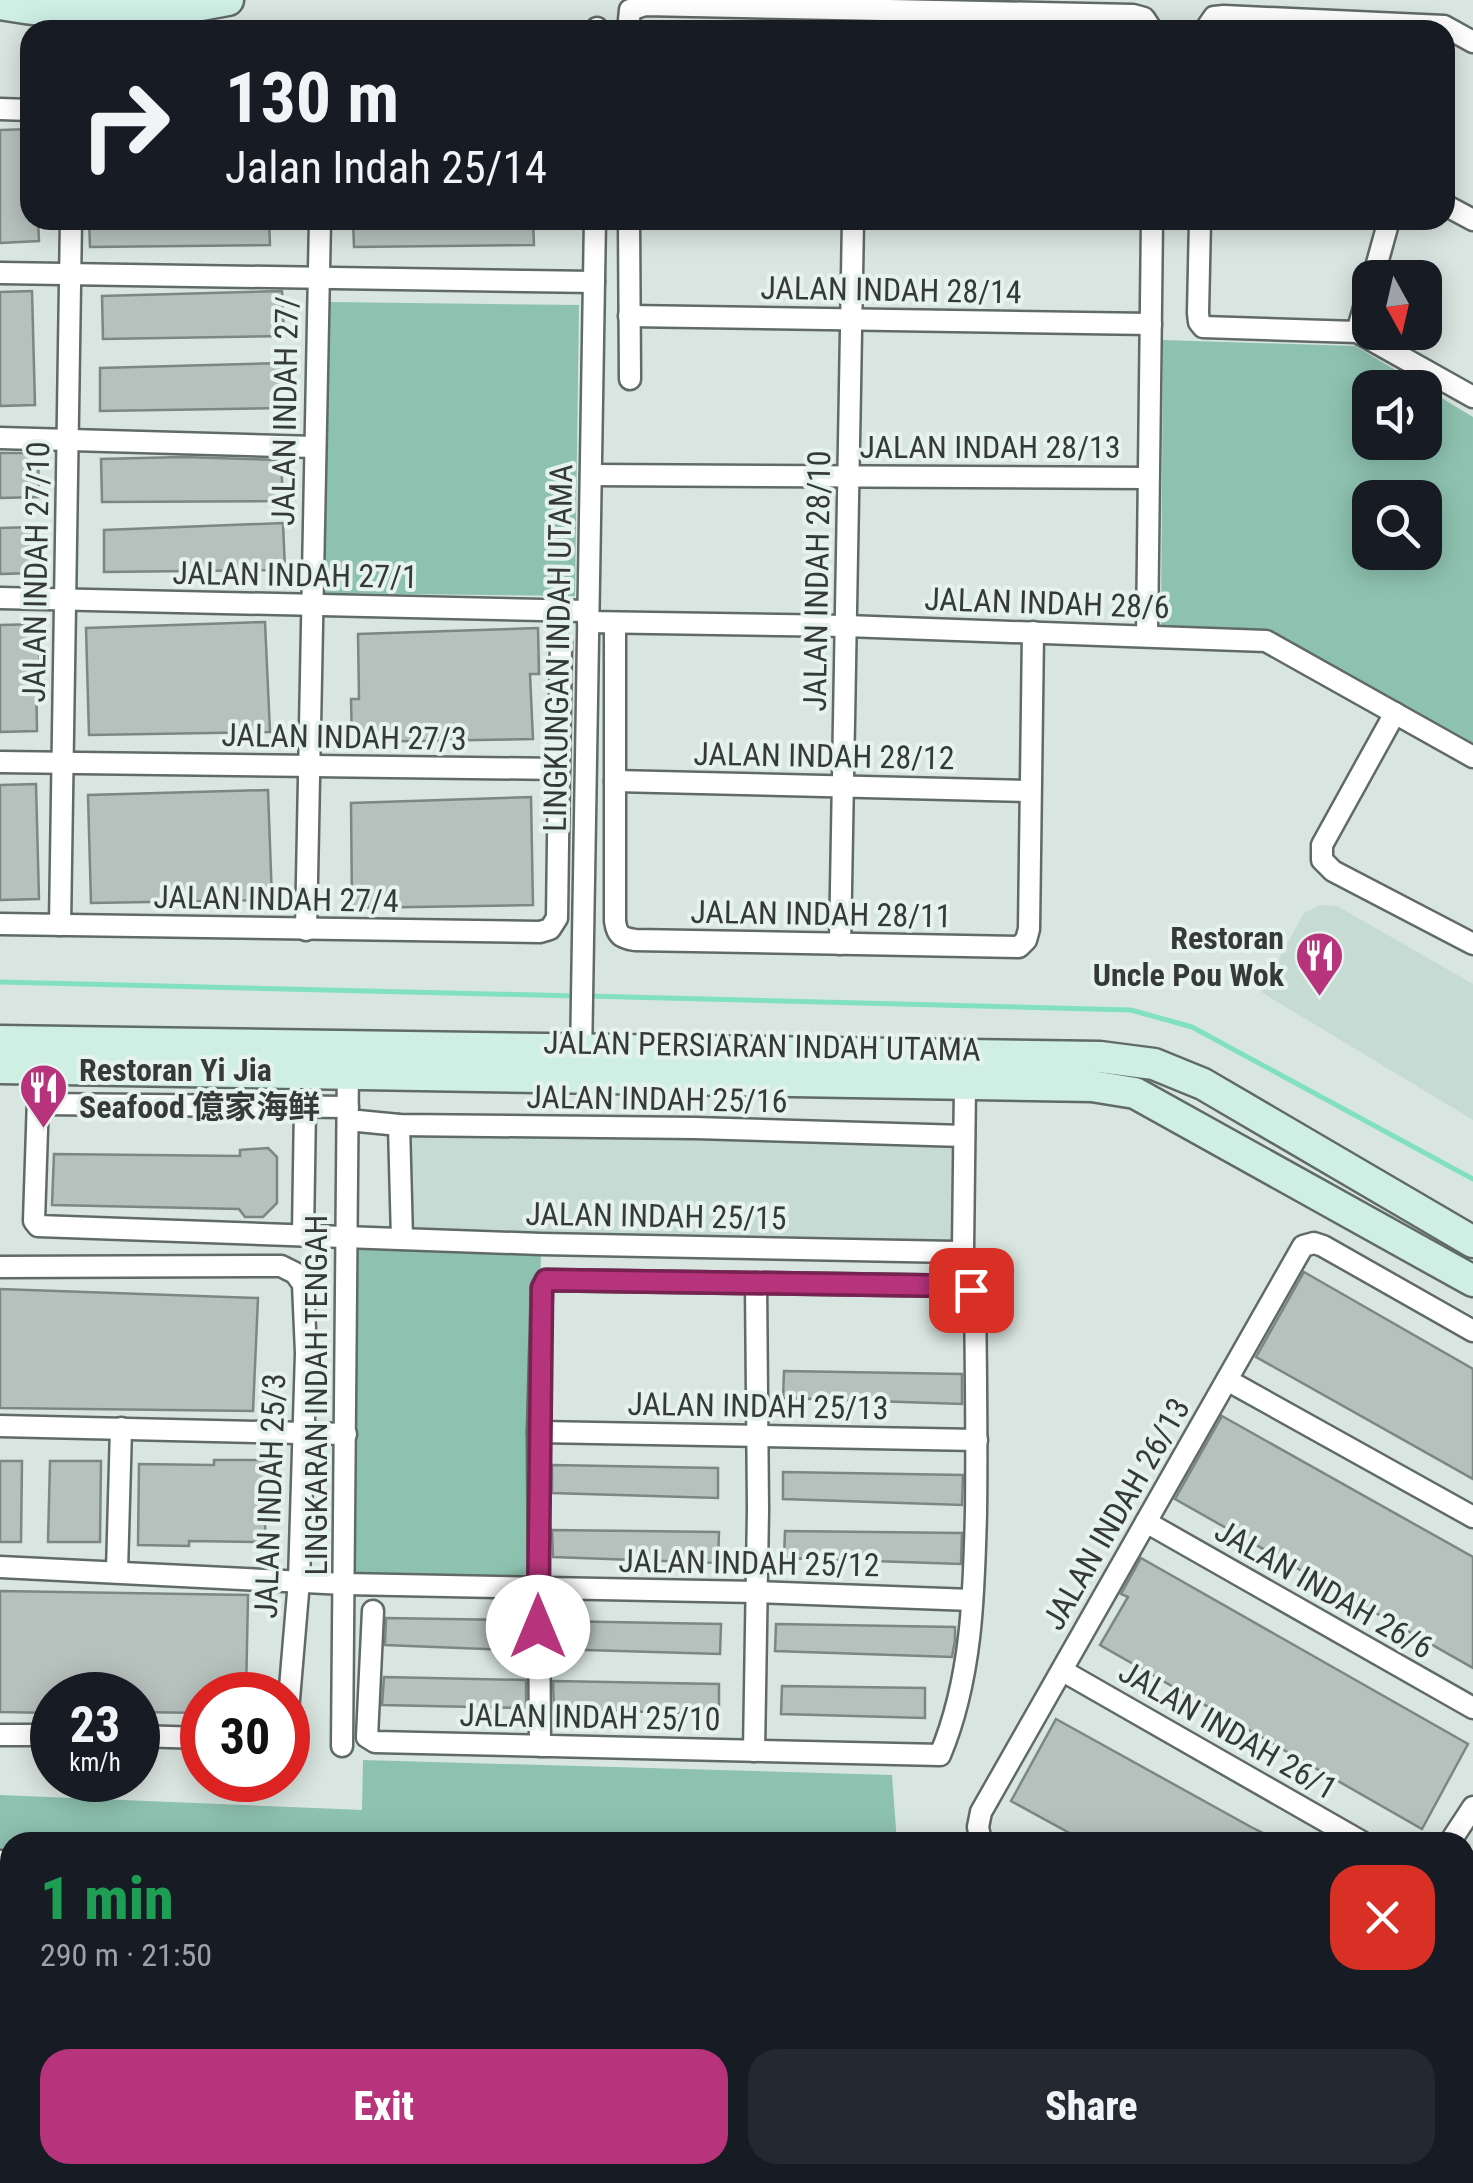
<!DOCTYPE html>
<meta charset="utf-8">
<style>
:root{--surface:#171b24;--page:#242831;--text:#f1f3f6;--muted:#9ea1a6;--accent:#b7347c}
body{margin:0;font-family:"Roboto Condensed","Noto Sans SC",sans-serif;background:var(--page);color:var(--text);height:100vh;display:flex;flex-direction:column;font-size:38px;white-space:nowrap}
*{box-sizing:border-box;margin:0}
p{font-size:32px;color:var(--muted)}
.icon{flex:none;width:55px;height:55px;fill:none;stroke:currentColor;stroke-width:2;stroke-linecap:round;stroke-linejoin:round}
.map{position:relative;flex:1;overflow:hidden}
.drawer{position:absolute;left:0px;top:1832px;width:1475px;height:352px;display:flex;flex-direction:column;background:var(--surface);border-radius:30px 30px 0 0;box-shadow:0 5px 25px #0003}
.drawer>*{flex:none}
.banner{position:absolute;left:20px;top:20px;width:1435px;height:210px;border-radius:30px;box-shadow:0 5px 25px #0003;background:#171b24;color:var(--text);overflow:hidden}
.needle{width:65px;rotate:172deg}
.tools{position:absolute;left:1352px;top:260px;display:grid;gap:20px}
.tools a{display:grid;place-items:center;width:90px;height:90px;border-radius:20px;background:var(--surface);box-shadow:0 5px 25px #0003;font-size:50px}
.speed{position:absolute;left:30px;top:1672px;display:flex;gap:20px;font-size:50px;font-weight:700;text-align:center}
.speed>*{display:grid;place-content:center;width:130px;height:130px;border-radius:50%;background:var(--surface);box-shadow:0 5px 25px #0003;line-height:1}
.speed small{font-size:25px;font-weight:400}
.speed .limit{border:15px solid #d22;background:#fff;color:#111}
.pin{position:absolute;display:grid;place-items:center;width:85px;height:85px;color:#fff;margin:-42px;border-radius:20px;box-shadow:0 5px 15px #0006}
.me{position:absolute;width:110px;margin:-55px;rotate:0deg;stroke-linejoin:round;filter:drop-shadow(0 0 8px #0008)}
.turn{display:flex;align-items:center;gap:35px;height:210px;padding:0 40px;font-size:45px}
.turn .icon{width:130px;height:130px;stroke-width:2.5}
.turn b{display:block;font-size:70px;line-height:85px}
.round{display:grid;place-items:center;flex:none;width:105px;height:105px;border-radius:30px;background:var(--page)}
.head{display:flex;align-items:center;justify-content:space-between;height:170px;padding:0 40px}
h1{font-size:60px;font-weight:800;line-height:75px;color:#1e9e55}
.button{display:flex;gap:20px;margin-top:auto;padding:20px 40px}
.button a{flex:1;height:115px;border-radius:30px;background:var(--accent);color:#fff;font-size:40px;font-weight:800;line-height:115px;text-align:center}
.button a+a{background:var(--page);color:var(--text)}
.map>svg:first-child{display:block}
.built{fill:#c6dbd3}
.green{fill:#8ec2b0;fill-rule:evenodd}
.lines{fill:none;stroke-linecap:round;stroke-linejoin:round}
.stream{stroke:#82e0c2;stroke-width:5}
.building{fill:#b6c1bd;stroke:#7c8783;stroke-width:2.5}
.street-casing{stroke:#606a66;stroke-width:25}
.secondary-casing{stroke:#606a66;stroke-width:35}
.street{stroke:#fff;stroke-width:20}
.secondary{stroke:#cfefe5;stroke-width:30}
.route-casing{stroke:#772251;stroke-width:25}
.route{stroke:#b7347c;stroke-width:18}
.labels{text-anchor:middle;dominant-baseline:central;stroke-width:8;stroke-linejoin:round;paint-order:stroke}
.street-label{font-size:32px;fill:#353a38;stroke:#e6f2ed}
.poi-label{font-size:32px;font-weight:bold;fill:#353a38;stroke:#e6f2ed;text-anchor:end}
</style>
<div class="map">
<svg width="1473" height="2183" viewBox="0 0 1473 2183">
<rect width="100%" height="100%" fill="#d9e5e0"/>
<g class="built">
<path d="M1321,905L1337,906L1473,984V1120L1261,992L1304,913Z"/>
<path d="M406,1131L957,1143L958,1245L410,1232Z"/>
</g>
<g class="green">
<path d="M327,302L579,305L575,596L323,593Z"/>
<path d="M1163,340L1355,346L1424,387L1370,388V442H1425V388L1473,417V745L1267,631L1161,629ZM1370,498H1425V552H1370Z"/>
<path d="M347,1237L541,1244L537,1588L345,1584Z"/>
<path d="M363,1760L892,1775L897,1842H10V1855L0,1854V1795L362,1810Z"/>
<path d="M1465,2128L1473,2132V2183H1439L1442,2177L1439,2175H1465Z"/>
</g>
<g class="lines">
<g class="stream">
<path d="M0,982L576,996"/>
<path d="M587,996L1131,1010L1192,1027L1473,1179"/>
</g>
</g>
<g class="building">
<path d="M30,129V220H38L39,241L0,243V130Z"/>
<path d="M89,220H269L270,245L90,247Z"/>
<path d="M353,220H533L534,245L354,247Z"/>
<path d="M32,291L35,405L0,406V292Z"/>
<path d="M282,291L284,336L103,339L102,296Z"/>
<path d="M280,363L281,408L100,411V368Z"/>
<path d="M0,453H38L39,497L0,498Z"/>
<path d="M183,457L281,460L283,501L102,502L101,459Z"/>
<path d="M283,523L285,570L104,572V530Z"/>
<path d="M33,527L35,573L0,574V528Z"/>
<path d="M265,622L270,732L89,735L86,628Z"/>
<path d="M39,624L40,669H36L37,731L0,732V625Z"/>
<path d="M538,628L539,674H530L533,739L352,742L351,699H359L358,634Z"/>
<path d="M36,784L39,899L0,900V785Z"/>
<path d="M268,790L272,900L91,903L88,795Z"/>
<path d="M531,797L533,905L352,908L351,803Z"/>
<path d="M268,1148L277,1157V1203L263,1217H245L239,1209L52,1205L54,1154L240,1156V1150Z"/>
<path d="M1304,1272L1473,1369V1479L1256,1357Z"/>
<path d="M0,1289L258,1298L253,1411L0,1408Z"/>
<path d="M784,1371L962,1374V1404L783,1398Z"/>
<path d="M1222,1416L1473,1557V1668L1175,1499Z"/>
<path d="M214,1460H266L265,1542L189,1541V1546L138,1545L139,1464L214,1465Z"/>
<path d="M0,1461H22L21,1542H0Z"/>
<path d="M50,1461H101L100,1542H48Z"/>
<path d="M552,1465L718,1468V1498L552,1493Z"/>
<path d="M783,1472L963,1475L962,1505L783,1499Z"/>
<path d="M552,1530L719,1532L718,1563L553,1557Z"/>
<path d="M785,1531L962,1533L961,1564L784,1558Z"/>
<path d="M1141,1558L1468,1744L1422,1829L1100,1645L1128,1597L1121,1594Z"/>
<path d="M0,1591L248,1595L246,1695H202V1713L138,1712V1695H52V1713L0,1712Z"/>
<path d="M386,1618L514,1620L513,1650L385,1645Z"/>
<path d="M553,1621L721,1624L720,1654L553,1649Z"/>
<path d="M776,1624L955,1627V1640L952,1657L775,1651Z"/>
<path d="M384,1677L526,1680V1708L382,1705Z"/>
<path d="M553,1681L719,1684V1714L554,1709Z"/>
<path d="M782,1686L925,1688V1718L781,1714Z"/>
<path d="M1056,1719L1251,1827L1281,1842H1086L1011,1801Z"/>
</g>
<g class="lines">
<defs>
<g id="street">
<path d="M597,30V28"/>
<path d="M628,30L630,10L645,5L1133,15L1144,18L1152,30"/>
<path d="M1205,30L1214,17L1224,16L1444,26L1473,42"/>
<path d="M0,109L30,110"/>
<path d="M1445,205L1473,220"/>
<path d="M629,220L630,379"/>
<path d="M1200,220L1198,313L1199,322L1203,327L1357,332L1473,397"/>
<path d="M0,273L594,282"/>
<path d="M1373,278L1389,220"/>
<path d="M629,316L1151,324"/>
<path d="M1357,332L1370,287"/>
<path d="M0,438L314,447"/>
<path d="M591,475L1148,478"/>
<path d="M0,598L588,611"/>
<path d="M588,622L846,626L1266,641L1473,757"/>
<path d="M615,624V921C617,936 622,938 635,940L1019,947L1026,940L1029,929L1033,632"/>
<path d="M1147,636L1152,220"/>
<path d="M1395,713L1322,845V860L1333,871L1473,944"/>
<path d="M0,762L559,769L561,642"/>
<path d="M615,781L1030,791"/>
<path d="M0,924L540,932L550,929L557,918L559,769"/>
<path d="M60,925L71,220"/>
<path d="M306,930L320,220"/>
<path d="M840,944L853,220"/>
<path d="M581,1058L595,220"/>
<path d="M39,1068L34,1221L38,1226L541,1244L955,1252L963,1249L965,1085"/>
<path d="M39,1104L348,1107"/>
<path d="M348,1120L399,1125L695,1128L964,1136"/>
<path d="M399,1125L402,1239"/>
<path d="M303,1234L305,1106"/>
<path d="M0,1267L281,1266L295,1273L303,1284L306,1353L299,1581L288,1711"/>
<path d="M1227,1380L1473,1517"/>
<path d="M0,1426L346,1434"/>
<path d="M538,1432L977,1440"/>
<path d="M1146,1522L1473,1708"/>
<path d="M0,1567L345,1584L756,1592L972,1600"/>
<path d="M117,1571L121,1428"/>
<path d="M373,1611L367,1737L375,1742L940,1755C972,1679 974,1594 976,1512C977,1440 976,1368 975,1296L971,1289L962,1286L546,1280L542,1287L538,1432L540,1746"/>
<path d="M1063,1671L1362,1842"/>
<path d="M0,1735H52"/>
<path d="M138,1736L202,1738"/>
<path d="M342,1746L348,1063"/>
<path d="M754,1751L758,1510L756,1283"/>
<path d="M981,1842L978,1827L981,1812L1303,1246L1314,1243L1323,1246L1473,1331"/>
<path d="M1450,1842L1473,1807"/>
<path d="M0,1861L10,1862"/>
<path d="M1465,1903L1473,1908"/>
<path d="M0,2020L10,2021"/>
<path d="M1465,2121L1473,2125"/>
<path d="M674,2175L703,2183"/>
<path d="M1091,2175L1105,2183"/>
<path d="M1407,2175L1421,2183"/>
<path d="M0,2178L40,2183"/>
<path d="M160,2183L162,2175"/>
<path d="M578,2183L581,2175"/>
<path d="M830,2183L832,2175"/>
<path d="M917,2183L921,2175"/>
</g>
<g id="secondary">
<path d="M0,4C76,18 152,16 228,0"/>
<path d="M0,1041L1100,1057L1154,1064L1203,1084L1473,1242"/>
<path d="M0,1068L1092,1086L1135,1093L1473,1281"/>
</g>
</defs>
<use href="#street" class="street-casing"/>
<use href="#secondary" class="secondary-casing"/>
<use href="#street" class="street"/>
<use href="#secondary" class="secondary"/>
</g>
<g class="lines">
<defs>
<path id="route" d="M538,1627L542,1288L546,1280L962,1286L971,1290"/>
</defs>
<use href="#route" class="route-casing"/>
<use href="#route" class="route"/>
</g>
<defs>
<symbol id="restaurant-pin" viewBox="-11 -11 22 30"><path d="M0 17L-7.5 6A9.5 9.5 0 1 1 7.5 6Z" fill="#b7347c" stroke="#e6f2ed"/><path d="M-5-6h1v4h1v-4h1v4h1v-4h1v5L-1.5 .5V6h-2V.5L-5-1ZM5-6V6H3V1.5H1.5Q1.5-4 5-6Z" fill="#fff"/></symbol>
</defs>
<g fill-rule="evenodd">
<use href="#restaurant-pin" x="1292" y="928" width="55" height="75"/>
<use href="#restaurant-pin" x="16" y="1060" width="55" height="75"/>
</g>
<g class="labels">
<g class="street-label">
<text transform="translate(891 290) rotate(1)">JALAN INDAH 28/14</text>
<text transform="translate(285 411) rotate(-89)">JALAN INDAH 27/</text>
<text x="990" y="447">JALAN INDAH 28/13</text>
<text transform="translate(36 572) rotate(-89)">JALAN INDAH 27/10</text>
<text transform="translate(295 575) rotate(1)">JALAN INDAH 27/1</text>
<text transform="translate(817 581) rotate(-89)">JALAN INDAH 28/10</text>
<text transform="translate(1047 603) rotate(2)">JALAN INDAH 28/6</text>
<text transform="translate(558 648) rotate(-89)">LINGKUNGAN INDAH UTAMA</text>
<text transform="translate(344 737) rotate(1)">JALAN INDAH 27/3</text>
<text transform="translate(824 756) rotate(1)">JALAN INDAH 28/12</text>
<text transform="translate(276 899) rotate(1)">JALAN INDAH 27/4</text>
<text transform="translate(821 914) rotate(1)">JALAN INDAH 28/11</text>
<text transform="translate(762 1046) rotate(1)">JALAN PERSIARAN INDAH UTAMA</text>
<text transform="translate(657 1099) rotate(1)">JALAN INDAH 25/16</text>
<text transform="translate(656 1216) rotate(1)">JALAN INDAH 25/15</text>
<text transform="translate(316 1395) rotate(-90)">LINGKARAN INDAH TENGAH</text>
<text transform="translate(758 1406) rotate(1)">JALAN INDAH 25/13</text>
<text transform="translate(270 1496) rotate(-88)">JALAN INDAH 25/3</text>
<text transform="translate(1116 1514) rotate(-60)">JALAN INDAH 26/13</text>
<text transform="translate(749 1563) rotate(1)">JALAN INDAH 25/12</text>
<text transform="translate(1324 1589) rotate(30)">JALAN INDAH 26/6</text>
<text transform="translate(590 1717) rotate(1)">JALAN INDAH 25/10</text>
<text transform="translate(1228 1730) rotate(30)">JALAN INDAH 26/1</text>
</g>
<g class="poi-label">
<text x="1284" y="938">Restoran<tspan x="1284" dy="37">Uncle Pou Wok</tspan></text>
<text x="79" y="1070" text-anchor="start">Restoran Yi Jia<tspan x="79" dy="37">Seafood 億家海鲜</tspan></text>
</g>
</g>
</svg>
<div class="tools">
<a><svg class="needle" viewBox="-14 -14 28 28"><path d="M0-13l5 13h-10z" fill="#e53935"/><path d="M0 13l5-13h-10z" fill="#9ea1a6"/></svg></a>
<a><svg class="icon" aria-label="sound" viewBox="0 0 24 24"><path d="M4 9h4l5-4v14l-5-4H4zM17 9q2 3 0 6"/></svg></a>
<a><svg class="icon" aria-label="search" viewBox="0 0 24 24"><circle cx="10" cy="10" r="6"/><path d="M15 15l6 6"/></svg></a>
</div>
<div class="speed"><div>23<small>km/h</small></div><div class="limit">30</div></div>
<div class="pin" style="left:971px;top:1290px;background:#d93025"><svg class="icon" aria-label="arrive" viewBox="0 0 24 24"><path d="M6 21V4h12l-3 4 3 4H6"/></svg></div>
<svg class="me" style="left:538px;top:1627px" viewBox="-20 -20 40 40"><circle r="19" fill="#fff"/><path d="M0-13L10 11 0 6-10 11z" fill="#b7347c"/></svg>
<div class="banner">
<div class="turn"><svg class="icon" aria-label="right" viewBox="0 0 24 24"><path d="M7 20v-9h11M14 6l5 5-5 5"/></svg><div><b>130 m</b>Jalan Indah 25/14</div></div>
</div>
<section class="drawer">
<div class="head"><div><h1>1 min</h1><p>290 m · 21:50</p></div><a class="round" style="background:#d93025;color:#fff"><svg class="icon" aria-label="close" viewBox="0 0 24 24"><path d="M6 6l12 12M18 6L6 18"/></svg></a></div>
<div class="button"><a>Exit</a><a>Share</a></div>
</section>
</div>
